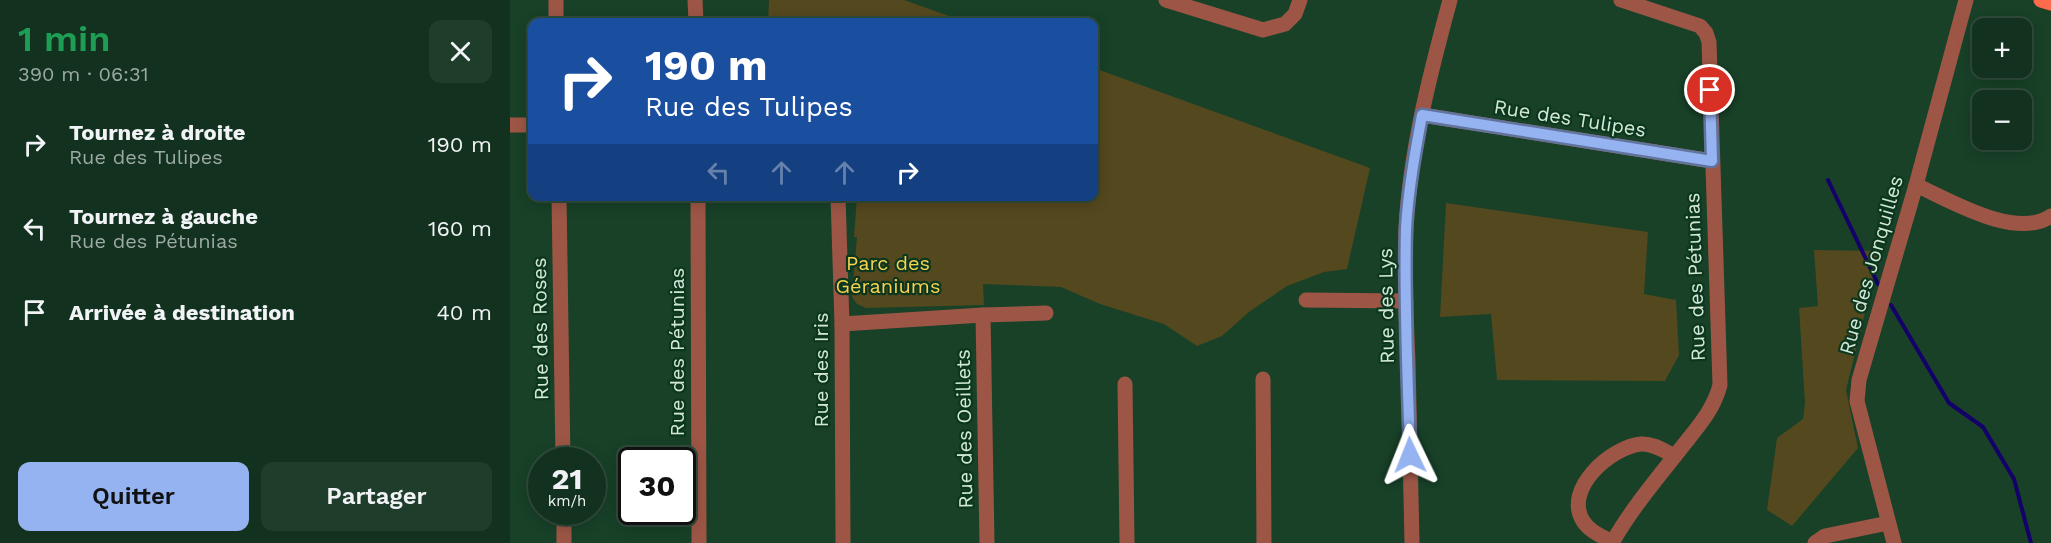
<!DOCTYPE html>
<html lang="fr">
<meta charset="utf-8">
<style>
:root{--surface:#12311e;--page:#1f3d2b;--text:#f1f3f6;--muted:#9ca9a4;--line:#314c3c;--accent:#95b2f1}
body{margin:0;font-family:"Work Sans",sans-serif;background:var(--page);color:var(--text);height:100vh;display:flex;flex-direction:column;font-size:22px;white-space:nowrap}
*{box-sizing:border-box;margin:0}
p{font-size:20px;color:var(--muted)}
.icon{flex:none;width:33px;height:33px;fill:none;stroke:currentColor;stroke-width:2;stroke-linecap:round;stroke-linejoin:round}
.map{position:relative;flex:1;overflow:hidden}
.side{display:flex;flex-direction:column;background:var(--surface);width:510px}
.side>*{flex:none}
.top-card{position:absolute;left:18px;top:18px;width:570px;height:183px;border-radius:12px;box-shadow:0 3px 15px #0003,0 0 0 2px var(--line);background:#1a4fa0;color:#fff;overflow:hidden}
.tools{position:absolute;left:1462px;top:18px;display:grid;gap:12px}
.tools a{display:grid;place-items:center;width:60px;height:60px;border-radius:12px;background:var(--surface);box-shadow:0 3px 15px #0003,0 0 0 2px var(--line);font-size:30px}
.speed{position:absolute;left:18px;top:447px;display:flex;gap:12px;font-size:30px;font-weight:700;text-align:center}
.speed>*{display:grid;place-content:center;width:78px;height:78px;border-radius:50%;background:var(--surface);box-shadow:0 3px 15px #0003,0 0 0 2px var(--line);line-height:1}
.speed small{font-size:15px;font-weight:400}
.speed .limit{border:3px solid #111;border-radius:9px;background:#fff;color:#111}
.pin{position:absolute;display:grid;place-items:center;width:51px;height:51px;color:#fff;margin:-26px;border:3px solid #fff;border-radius:50%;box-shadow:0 2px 6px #0007}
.me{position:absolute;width:66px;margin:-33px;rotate:358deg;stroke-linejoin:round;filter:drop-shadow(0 0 4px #0008)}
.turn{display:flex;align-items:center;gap:21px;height:126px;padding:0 18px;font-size:27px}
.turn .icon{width:78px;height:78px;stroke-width:2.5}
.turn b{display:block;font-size:42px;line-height:51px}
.lanes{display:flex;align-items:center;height:57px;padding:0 18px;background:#0003;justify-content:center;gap:30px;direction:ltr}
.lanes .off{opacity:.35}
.round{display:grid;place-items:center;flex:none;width:63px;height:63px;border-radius:12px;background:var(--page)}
.head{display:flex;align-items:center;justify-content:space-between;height:102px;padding:0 18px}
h1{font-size:36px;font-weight:600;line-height:45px;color:#1e9e55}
.cta{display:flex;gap:12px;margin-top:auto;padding:12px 18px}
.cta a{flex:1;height:69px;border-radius:12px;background:var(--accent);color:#111;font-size:24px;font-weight:600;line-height:69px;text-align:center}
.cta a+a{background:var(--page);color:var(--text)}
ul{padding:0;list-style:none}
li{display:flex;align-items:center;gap:18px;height:84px;padding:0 18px}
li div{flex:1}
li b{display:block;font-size:22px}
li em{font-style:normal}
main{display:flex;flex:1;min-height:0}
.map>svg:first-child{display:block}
.green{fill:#54481e}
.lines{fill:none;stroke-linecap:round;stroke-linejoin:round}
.stream{stroke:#140069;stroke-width:4}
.minor{stroke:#9d5646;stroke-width:15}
.major{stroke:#fd6b4c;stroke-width:15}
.route-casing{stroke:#61749d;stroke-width:15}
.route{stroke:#95b2f1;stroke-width:10}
.labels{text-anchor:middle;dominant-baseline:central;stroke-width:4.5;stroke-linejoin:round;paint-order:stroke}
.street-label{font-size:20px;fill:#d2e8d7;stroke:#0c371e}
.park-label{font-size:20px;fill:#f6d351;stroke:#0c371e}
</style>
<main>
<section class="side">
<div class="head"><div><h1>1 min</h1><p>390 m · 06:31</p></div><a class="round"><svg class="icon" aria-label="close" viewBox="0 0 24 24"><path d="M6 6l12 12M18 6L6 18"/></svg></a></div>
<ul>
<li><svg class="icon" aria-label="right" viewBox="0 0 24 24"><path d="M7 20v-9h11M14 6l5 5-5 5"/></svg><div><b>Tournez à droite</b><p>Rue des Tulipes</p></div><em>190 m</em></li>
<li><svg class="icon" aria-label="left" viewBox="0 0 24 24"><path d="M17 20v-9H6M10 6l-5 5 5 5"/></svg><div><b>Tournez à gauche</b><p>Rue des Pétunias</p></div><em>160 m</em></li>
<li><svg class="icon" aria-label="arrive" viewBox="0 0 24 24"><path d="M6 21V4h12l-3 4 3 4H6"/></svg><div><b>Arrivée à destination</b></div><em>40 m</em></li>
</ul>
<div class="cta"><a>Quitter</a><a>Partager</a></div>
</section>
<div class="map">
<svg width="1541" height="543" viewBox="0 0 1541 543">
<rect width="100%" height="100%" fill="#184128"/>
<g class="green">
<path d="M259,0H394L456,22H258Z"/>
<path d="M584,68L860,168L837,269L814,272L777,286L739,312L712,336L687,346L654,324L590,304L551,287L473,284L474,305L356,308L347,304L342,297L347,237H344L347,197L584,196Z"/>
<path d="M936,203L1138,232L1134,294L1166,300L1169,355L1155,381L987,380L981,314L930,317Z"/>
<path d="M1304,250L1370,251L1336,390L1348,448L1282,526L1257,510L1267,438L1293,419L1295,403L1289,308L1308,306Z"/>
</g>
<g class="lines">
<g class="stream">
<path d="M1318,180L1368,284"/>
<path d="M1381,305L1439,403L1473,427L1504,479L1521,543"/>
</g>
<g class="minor">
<path d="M46,0V22"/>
<path d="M185,0L186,22"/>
<path d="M656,0L753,30L775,24L785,14L790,0"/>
<path d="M912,115L1202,161"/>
<path d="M0,125H22"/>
<path d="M1406,185C1441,201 1506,240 1541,216"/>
<path d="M49,196L53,460"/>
<path d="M188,196L189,543"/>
<path d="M328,196L332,324L333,543"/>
<path d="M796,300L896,301"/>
<path d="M473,315L477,543"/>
<path d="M332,324L473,315L536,313"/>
<path d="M753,379L754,543"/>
<path d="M615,384L617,543"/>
<path d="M54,512V543"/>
<path d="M1102,542C1092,536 1080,532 1073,521C1053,489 1101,447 1131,444C1143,443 1154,451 1165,456"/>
<path d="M902,543C901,482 899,421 898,361C896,317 894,272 896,228C900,151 920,74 940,0"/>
<path d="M1102,543C1120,511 1145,481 1168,452C1185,430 1203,412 1210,385L1199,42L1196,33L1190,26L1111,0"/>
<path d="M1305,543L1315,536L1378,523"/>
<path d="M1384,543L1347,401L1349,380L1406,185L1456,0"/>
</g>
<path class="major" d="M1531,0L1541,3"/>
</g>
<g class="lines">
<defs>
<path id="route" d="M900,455C898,380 894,305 896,229C898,191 905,153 912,115L1202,161L1200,90"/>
</defs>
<use href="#route" class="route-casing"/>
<use href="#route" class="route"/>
</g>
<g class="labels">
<g class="street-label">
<text transform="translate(1060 118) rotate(9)">Rue des Tulipes</text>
<text transform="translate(1361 265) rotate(-74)">Rue des Jonquilles</text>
<text transform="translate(1185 277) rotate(-92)">Rue des Pétunias</text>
<text transform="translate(876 306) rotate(-91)">Rue des Lys</text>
<text transform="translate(30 329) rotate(-91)">Rue des Roses</text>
<text transform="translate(167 352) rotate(-90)">Rue des Pétunias</text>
<text transform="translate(311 370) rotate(-90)">Rue des Iris</text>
<text transform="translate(454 429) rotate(-91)">Rue des Oeillets</text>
</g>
<g class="park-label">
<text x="378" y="263">Parc des<tspan x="378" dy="23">Géraniums</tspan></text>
</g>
</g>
</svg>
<div class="tools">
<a>+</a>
<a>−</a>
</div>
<div class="speed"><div>21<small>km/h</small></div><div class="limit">30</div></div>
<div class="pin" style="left:1200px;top:90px;background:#d93025"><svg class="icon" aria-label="arrive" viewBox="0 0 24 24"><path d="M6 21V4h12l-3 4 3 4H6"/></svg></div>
<svg class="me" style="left:900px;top:455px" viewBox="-20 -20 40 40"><path d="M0-17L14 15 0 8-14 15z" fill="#95b2f1" stroke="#fff" stroke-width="4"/></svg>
<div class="top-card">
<div class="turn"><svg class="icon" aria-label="right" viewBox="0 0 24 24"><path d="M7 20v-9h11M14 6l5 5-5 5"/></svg><div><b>190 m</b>Rue des Tulipes</div></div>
<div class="lanes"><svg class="icon off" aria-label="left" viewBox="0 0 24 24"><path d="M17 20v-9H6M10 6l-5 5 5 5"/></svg><svg class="icon off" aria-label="ahead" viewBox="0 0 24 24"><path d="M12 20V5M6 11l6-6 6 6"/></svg><svg class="icon off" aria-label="ahead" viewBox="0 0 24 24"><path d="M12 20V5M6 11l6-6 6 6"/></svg><svg class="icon" aria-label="right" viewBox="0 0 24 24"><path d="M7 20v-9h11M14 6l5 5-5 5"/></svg></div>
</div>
</div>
</main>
